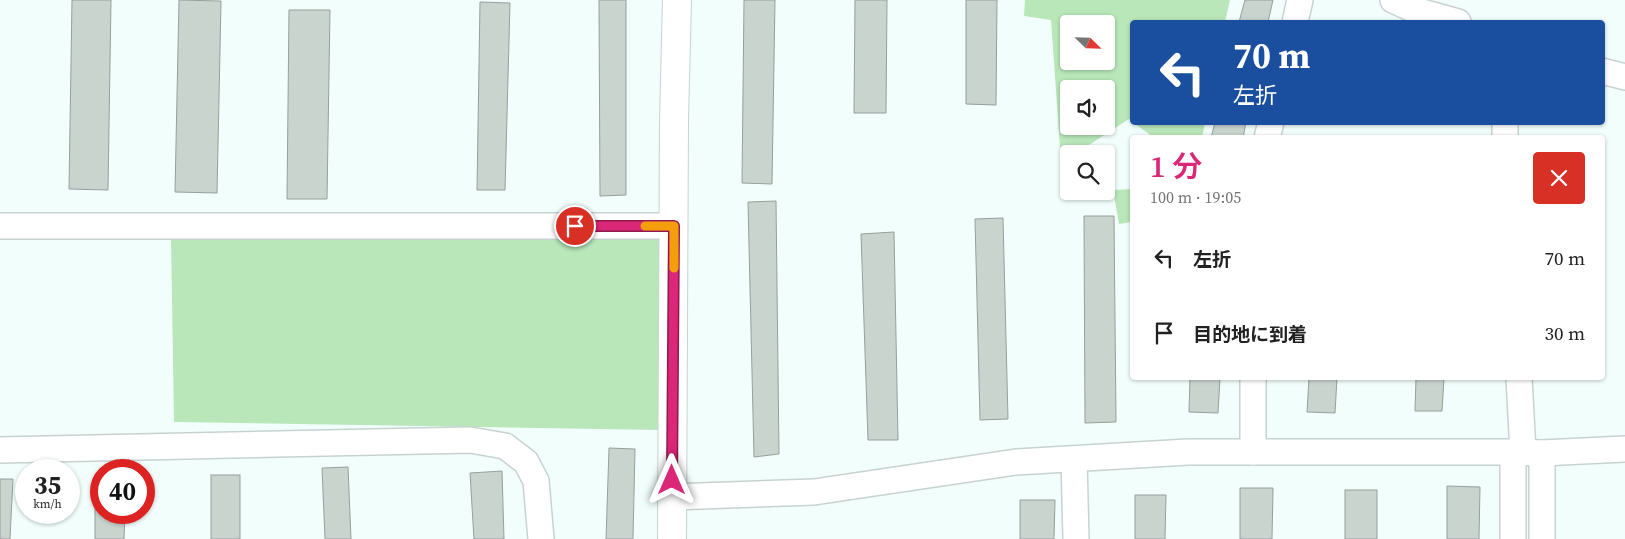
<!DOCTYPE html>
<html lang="ja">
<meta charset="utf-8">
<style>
:root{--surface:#fff;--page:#f2f2f2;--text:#222;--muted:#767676;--accent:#db2777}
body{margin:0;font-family:"Source Serif 4","Noto Sans JP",serif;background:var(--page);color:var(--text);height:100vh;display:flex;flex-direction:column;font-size:19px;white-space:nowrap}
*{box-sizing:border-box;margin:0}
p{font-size:16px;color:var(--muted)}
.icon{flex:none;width:28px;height:28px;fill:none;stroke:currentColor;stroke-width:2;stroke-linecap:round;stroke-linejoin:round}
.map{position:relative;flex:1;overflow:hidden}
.side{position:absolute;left:1130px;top:135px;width:475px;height:245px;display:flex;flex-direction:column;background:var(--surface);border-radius:5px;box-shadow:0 1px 4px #0004}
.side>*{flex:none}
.guide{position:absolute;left:1130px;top:20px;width:475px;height:105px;border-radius:5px;box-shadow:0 1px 4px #0004;background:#1a4fa0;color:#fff;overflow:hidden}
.needle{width:32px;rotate:113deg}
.buttons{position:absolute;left:1060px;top:15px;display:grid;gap:10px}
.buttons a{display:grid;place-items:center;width:55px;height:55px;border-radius:5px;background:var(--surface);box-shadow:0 1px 4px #0004;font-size:25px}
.speed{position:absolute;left:15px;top:459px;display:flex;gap:10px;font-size:25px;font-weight:700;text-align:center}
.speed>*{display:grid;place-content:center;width:65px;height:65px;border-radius:50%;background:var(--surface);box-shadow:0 1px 4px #0004;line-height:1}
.speed small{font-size:12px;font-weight:400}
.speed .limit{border:8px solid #d22;background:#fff;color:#111}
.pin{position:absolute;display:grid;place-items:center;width:42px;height:42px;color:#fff;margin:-21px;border:2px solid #fff;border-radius:50%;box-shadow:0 1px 5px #0007}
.me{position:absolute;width:55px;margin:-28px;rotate:0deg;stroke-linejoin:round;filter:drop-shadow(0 0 4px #0008)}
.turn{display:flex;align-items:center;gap:18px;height:105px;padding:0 20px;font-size:22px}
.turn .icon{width:65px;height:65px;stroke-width:2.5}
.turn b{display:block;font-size:35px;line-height:42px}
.round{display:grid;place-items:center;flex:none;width:52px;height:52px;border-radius:5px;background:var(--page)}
.headline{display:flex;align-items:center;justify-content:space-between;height:85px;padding:0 20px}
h1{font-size:30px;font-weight:600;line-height:38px;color:var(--accent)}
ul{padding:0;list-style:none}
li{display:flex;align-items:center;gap:15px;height:75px;padding:0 20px}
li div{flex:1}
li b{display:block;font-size:19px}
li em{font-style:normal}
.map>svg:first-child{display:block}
.green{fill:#b9e7ba;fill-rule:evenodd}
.building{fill:#cad4cf;stroke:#969f9b}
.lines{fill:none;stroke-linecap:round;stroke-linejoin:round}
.minor-casing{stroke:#c7d3d1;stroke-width:28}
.tertiary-casing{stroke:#c7d3d1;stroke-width:30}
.minor{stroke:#fff;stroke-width:25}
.tertiary{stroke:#fff;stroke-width:28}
.route-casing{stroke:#8e194d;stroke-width:12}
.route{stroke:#db2777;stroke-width:9}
.slow{stroke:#f59e0b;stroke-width:9}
</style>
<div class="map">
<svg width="1625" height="539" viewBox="0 0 1625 539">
<rect width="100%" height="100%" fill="#f2fefc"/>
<g class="green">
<path d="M1025,0H1230L1225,22H1132V121L1129,119L1075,154H1069V158L1061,162L1051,20L1024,16ZM1069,24H1106V61H1069ZM1069,89H1106V126H1069Z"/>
<path d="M1134,123H1205L1202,138L1153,137Z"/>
<path d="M1132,189V222L1119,224L1113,190Z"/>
<path d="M668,234L660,430L174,422L171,236Z"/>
</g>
<g class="building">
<path d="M72,0H111L108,190L69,189Z"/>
<path d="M179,0L221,1L217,193L175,192Z"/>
<path d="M599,0H626V195L600,196Z"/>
<path d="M744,0H775L772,184L742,183Z"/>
<path d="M855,0H887L886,113H854Z"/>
<path d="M966,0H997L996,105L966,104Z"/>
<path d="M1245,0H1273L1268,22H1239Z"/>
<path d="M480,2L510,3L505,190H477Z"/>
<path d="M289,10H330L327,199H287Z"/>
<path d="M1215,122H1246L1243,138H1211Z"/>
<path d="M776,201L779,454L754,457L748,202Z"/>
<path d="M1084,216H1114L1116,422L1085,423Z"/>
<path d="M1003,218L1008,419L980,420L975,219Z"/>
<path d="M894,232L898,440H868L861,234Z"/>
<path d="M1190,378H1220L1218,413L1189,412Z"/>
<path d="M1309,378H1337L1335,413L1307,412Z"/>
<path d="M1416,378H1444L1442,411H1415Z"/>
<path d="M609,448L635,449L633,539H606Z"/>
<path d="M348,467L351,539H325L322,468Z"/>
<path d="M502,471L504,539H474L470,473Z"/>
<rect x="211" y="475" width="29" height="64"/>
<path d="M95,476H101V512H125L124,539H95Z"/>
<path d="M0,479H13L10,539H0Z"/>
<path d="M1447,486L1480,487L1479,539H1447Z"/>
<path d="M1240,488H1273L1272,539H1240Z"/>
<rect x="1345" y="490" width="32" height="49"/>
<path d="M1135,495H1166L1165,539H1135Z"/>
<path d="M1020,500H1055L1054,539H1020Z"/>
</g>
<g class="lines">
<defs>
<g id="minor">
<path d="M1393,0L1415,10L1458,22"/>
<path d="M1295,22L1300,0"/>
<path d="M1602,71L1625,77"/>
<path d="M1505,122V138"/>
<path d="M1267,138L1271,122"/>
<path d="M0,226H674"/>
<path d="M1253,378V452"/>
<path d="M1519,378L1523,452"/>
<path d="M0,450L470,440L505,446L526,462L536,481L541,539"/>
<path d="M1542,453V539"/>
<path d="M1074,459L1076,539"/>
<path d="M672,497L814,492L1016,462L1188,452H1513L1542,453L1625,449"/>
<path d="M1513,539V452"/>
</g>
<path id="tertiary" d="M672,539L674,120L677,0"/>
</defs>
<use href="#minor" class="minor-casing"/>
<use href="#tertiary" class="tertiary-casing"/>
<use href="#minor" class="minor"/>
<use href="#tertiary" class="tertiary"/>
</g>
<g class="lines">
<defs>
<path id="route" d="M575,226H674L672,480"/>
</defs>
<use href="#route" class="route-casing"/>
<use href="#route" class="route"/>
<path class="slow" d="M645,226H674V268"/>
</g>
</svg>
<div class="buttons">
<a><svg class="needle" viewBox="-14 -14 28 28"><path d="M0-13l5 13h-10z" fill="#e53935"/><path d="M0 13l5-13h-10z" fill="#767676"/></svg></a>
<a><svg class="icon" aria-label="sound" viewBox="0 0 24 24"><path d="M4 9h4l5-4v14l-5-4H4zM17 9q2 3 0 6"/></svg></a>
<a><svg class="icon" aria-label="search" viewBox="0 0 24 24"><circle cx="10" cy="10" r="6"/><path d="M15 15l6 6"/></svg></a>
</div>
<div class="speed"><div>35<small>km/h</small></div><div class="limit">40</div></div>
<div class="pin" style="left:575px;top:226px;background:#d93025"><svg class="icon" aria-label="arrive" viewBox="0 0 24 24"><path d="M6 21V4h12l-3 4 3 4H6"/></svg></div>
<svg class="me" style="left:672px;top:480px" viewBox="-20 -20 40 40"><path d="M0-17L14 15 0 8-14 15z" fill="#db2777" stroke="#fff" stroke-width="4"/></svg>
<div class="guide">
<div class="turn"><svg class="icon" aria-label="left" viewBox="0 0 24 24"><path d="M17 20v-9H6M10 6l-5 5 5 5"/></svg><div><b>70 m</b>左折</div></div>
</div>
<section class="side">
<div class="headline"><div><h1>1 分</h1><p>100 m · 19:05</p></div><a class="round" style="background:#d93025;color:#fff"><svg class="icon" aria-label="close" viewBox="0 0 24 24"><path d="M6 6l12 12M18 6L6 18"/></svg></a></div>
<ul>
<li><svg class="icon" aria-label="left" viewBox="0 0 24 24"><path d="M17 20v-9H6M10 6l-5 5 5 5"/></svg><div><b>左折</b></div><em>70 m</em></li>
<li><svg class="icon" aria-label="arrive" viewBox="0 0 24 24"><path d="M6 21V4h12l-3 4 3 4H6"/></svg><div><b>目的地に到着</b></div><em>30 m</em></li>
</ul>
</section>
</div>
